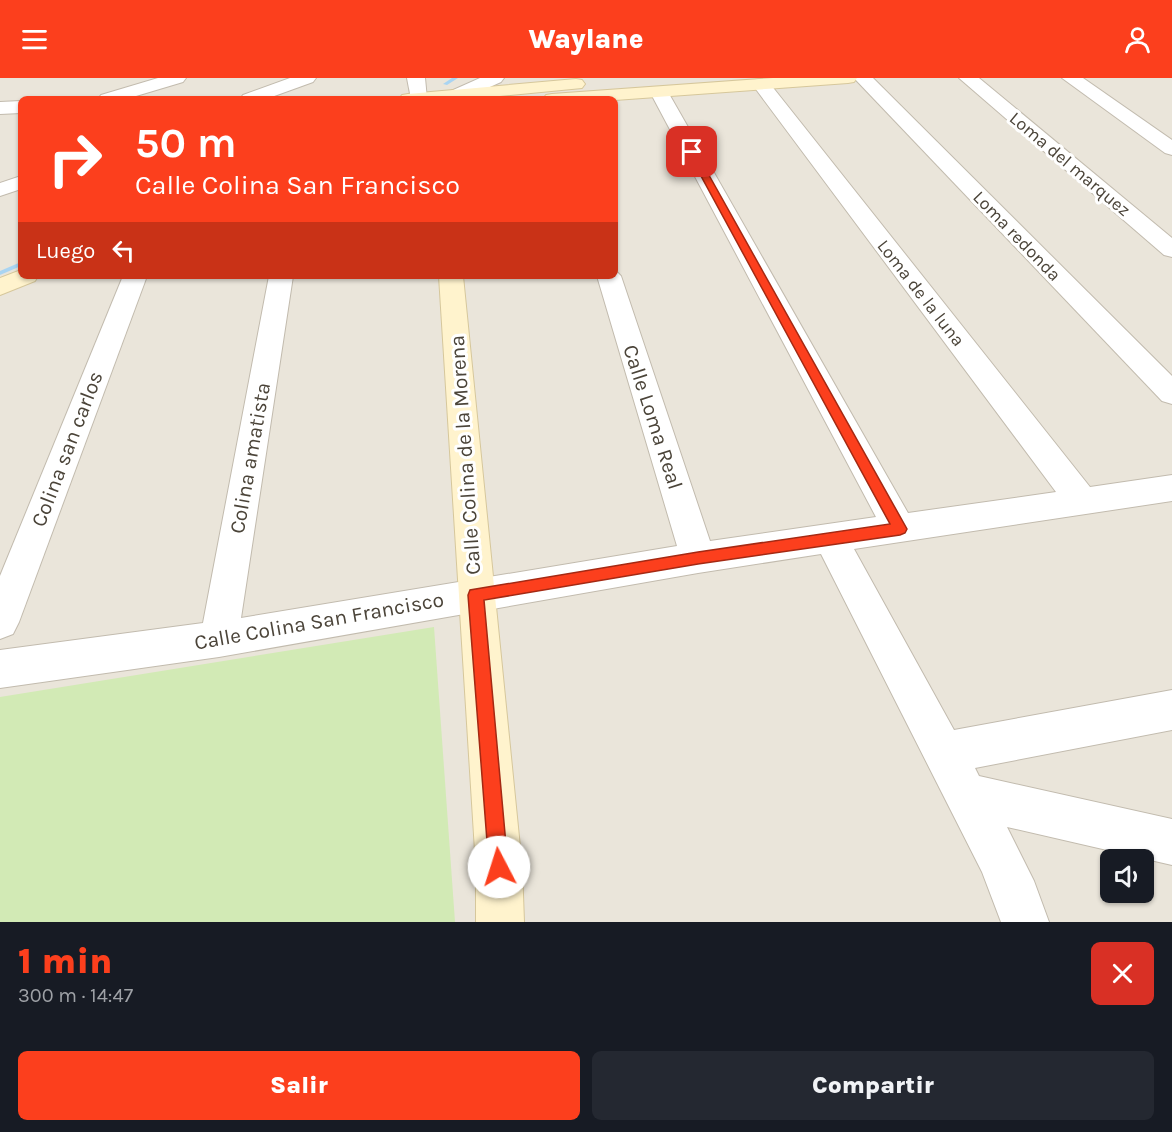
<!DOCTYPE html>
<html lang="es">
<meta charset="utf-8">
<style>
:root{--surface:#171b24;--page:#242831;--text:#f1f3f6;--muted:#9ea1a6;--accent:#fc3f1d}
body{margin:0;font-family:Karla,sans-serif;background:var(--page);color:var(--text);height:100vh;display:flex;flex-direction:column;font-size:22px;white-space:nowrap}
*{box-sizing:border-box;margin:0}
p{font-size:20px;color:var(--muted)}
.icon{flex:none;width:33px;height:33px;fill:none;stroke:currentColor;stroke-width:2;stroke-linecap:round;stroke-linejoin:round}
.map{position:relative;height:844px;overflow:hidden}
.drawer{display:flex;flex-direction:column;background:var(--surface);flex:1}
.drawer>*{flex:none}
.guide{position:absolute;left:18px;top:18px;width:600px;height:183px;border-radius:9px;box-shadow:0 2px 4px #0004;background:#fc3f1d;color:#fff;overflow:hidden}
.tools{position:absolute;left:1100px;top:771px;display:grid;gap:12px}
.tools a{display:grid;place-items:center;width:54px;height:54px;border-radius:9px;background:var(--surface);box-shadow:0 2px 4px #0004;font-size:30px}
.pin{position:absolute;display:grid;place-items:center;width:51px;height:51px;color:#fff;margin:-26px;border-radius:12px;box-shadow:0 3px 9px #0006}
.me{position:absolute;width:66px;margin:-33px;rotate:355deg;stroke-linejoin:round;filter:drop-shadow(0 0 4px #0008)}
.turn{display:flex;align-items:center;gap:21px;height:126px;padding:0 18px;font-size:27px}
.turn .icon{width:78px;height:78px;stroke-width:2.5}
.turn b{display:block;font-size:42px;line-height:51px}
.then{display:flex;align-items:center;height:57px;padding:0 18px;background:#0003;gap:12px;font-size:22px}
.round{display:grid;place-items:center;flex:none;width:63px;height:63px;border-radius:9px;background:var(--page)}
.head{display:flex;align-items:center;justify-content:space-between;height:102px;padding:0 18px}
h1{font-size:36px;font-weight:800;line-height:45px;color:var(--accent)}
.cta{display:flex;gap:12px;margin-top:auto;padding:12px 18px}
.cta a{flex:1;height:69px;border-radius:9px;background:var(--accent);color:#fff;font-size:24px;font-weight:800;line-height:69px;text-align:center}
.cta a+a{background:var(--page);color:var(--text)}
header{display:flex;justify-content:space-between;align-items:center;height:78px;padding:0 18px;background:var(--accent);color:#fff;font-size:27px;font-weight:800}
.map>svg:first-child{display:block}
.residential{fill:#eae5da;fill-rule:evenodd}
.green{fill:#d2eab5}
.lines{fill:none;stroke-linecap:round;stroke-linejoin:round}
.stream{fill:#a9d4f2;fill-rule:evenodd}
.street-casing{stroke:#c2bbae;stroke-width:2}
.secondary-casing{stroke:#d6c79b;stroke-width:2}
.street{fill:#fff;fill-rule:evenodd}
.secondary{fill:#fff3cd;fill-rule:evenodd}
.route{fill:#fc3f1d;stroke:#a42913;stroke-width:1.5}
.labels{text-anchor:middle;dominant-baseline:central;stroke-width:6;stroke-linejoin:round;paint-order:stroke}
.far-street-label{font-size:18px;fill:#4b4439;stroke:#fff}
.street-label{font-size:21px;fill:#4b4439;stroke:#fff}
</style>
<header><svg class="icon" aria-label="menu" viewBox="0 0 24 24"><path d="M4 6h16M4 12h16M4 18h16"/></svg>Waylane<svg class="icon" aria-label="person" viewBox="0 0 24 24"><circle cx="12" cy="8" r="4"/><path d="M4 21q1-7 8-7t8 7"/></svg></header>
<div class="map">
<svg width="1172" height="844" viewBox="0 0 1172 844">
<rect width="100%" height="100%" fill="#f6f3ec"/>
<path class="residential" d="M0,0H1172V844H0ZM21,21H615V198H21ZM1110,782H1143V814H1110Z"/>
<path class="green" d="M434,549L455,844H0V619Z"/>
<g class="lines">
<g class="stream">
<path d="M452,0H458L447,7L443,6Z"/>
<path d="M21,184V188L0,197V193Z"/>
</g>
<defs>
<g id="street">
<path d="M158,0H186L183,4L126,21H98L101,17Z"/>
<path d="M290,0H316L313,4L266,21H240L243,17Z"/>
<path d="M407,0H425L427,21H411Z"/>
<path d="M480,0H504L501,4L463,21H439L442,17Z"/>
<path d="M854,0H873L1172,298V326L1162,323Z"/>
<path d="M959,0H979L1172,160V179L1164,177Z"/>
<path d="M1062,0H1083L1172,62V77L1165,75Z"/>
<path d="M761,1L767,2L1090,409L1172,397V423L854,471L954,652L1172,612V652L975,690L979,698L1172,741V787L1007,749L1034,803L1049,844H1001L982,794L821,476L698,495L219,579L0,610V572L203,545L269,198H293L241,540L677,468L597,198H615V192L621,198L710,463L876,439L650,14L653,10H665L668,14L908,435L1056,414L755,10L752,6L755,2Z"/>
<path d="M21,23V35L0,36V24Z"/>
<path d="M21,98V111L0,118V105Z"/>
<path d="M123,198H147L19,544L13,556L0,561V498Z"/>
</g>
<g id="secondary">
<path d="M773,0H857L854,4L848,5L615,22L543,21L546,17L552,16Z"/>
<path d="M576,1L582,2L585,6L582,10L469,21H399L402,17L408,16Z"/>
<path d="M21,192V198H38L35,203L0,217V200Z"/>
<path d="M439,198H463L522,789L524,844H476V789Z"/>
</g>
</defs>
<use href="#street" class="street-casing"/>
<use href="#secondary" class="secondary-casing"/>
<use href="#street" class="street"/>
<use href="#secondary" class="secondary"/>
</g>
<path class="route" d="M692,72L696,74L907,451L905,455L900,457L698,486L484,522L508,789L506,796L499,798L492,796L489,789L468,517L470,512L698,474L890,446L688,74Z"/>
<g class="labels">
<g class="far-street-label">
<text transform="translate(1070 86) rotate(40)">Loma del marquez</text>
<text transform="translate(1017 158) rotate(46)">Loma redonda</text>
<text transform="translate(921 215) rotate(52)">Loma de la luna</text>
</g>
<g class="street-label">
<text transform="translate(653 339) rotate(72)">Calle Loma Real</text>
<text transform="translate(67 371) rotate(-69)">Colina san carlos</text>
<text transform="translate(465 377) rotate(-94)">Calle Colina de la Morena</text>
<text transform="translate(250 380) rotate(-80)">Colina amatista</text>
<text transform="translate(319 543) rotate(-10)">Calle Colina San Francisco</text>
</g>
</g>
</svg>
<div class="tools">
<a><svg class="icon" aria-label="sound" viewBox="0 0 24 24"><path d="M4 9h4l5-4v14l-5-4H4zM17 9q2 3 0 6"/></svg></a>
</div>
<div class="pin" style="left:692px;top:74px;background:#d93025"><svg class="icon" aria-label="arrive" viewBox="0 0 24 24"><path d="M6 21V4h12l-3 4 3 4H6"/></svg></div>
<svg class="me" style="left:499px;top:789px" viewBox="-20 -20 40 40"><circle r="19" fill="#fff"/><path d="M0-13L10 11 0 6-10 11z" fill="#fc3f1d"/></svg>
<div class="guide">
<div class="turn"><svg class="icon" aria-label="right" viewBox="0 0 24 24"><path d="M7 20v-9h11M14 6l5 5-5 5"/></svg><div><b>50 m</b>Calle Colina San Francisco</div></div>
<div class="then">Luego<svg class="icon" aria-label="left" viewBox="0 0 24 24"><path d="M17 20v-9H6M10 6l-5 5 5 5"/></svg></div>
</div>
</div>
<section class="drawer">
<div class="head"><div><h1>1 min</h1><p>300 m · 14:47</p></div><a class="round" style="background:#d93025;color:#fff"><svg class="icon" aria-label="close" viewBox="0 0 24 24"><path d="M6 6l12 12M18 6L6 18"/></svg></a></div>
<div class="cta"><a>Salir</a><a>Compartir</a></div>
</section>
